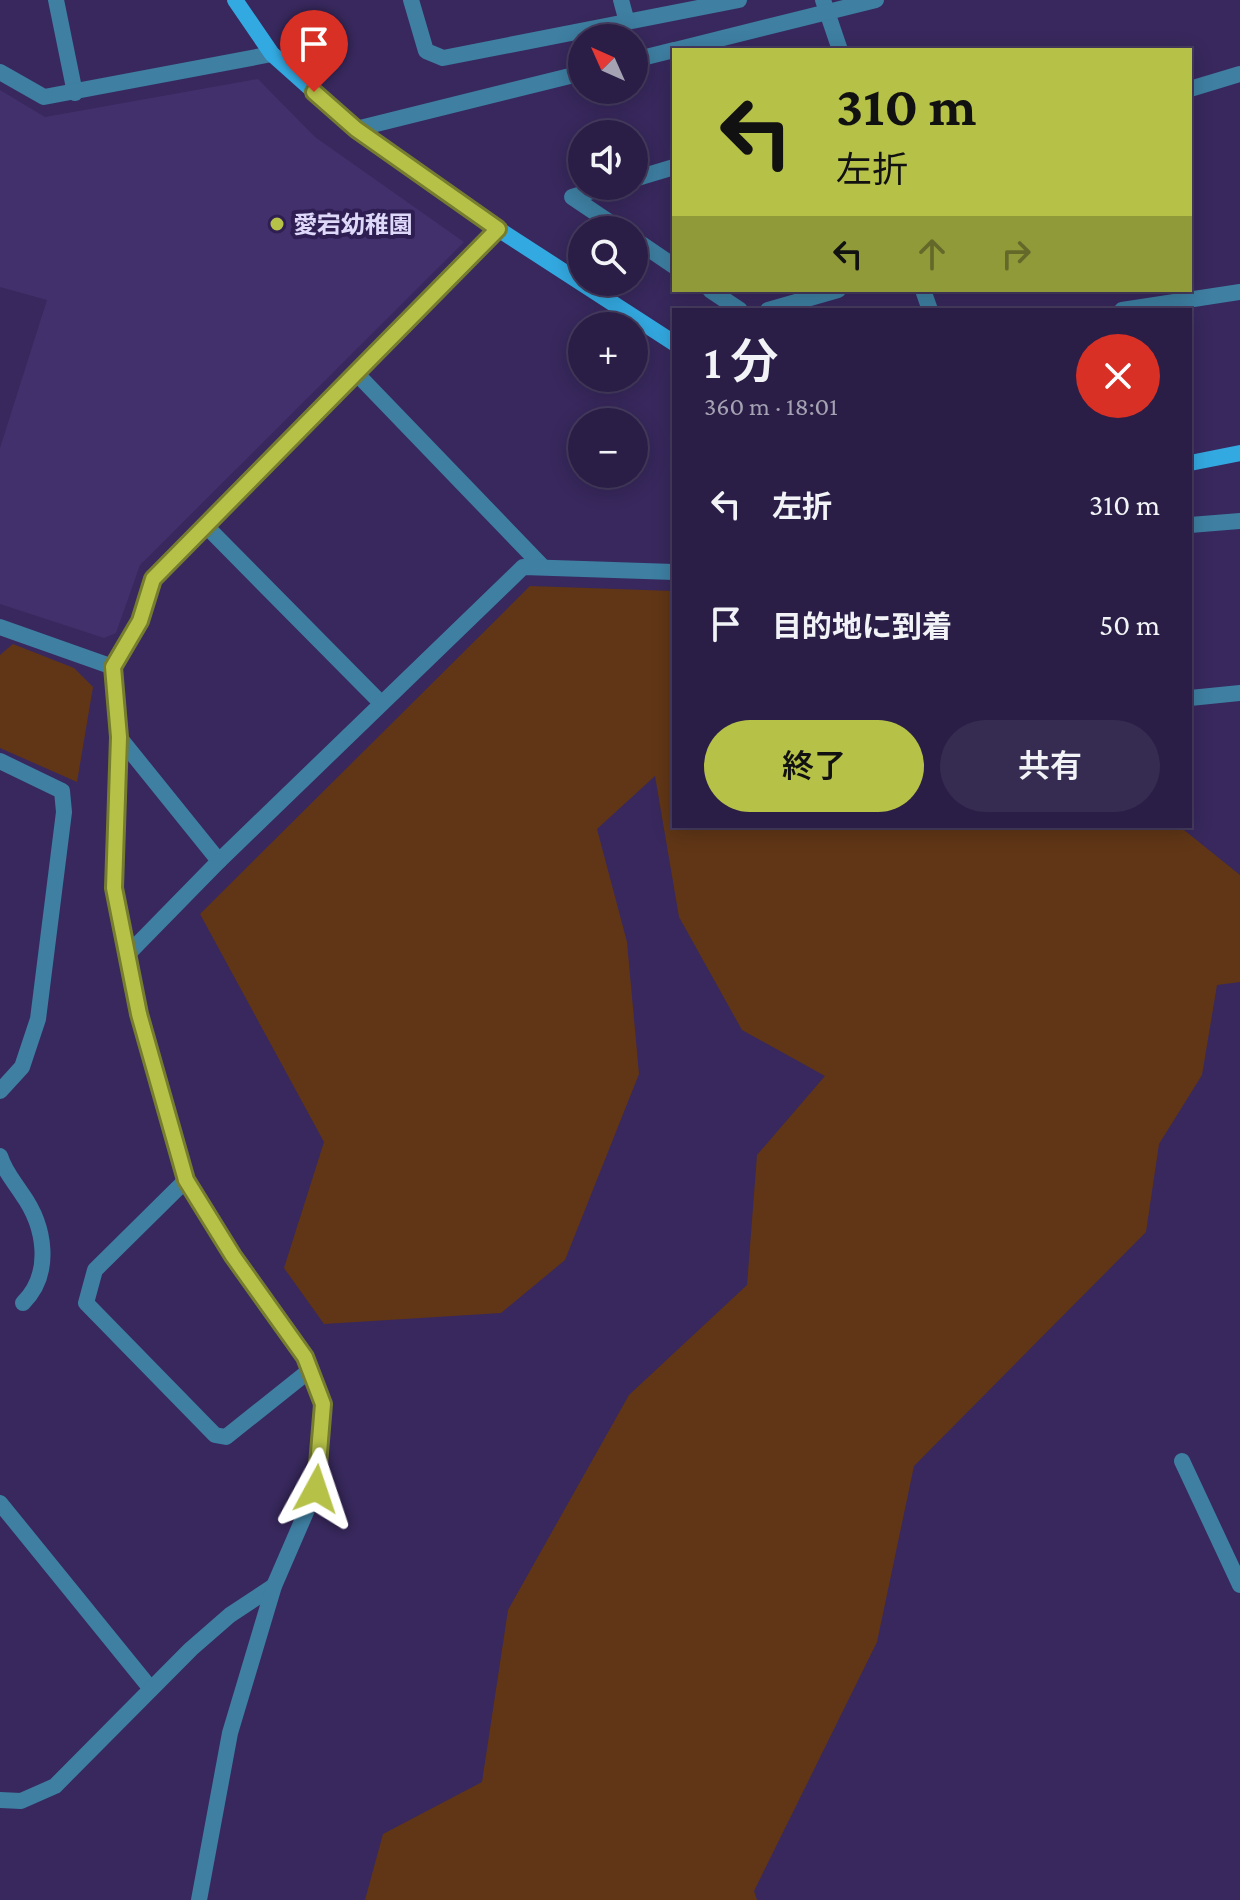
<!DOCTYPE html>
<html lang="ja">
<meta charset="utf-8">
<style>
:root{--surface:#2a1e46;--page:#362b51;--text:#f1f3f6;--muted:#a5a2b3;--line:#463c5f;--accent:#b6c148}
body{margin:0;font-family:"Crimson Pro","Noto Sans JP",serif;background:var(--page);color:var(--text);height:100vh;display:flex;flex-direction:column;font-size:30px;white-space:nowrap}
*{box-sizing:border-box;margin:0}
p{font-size:26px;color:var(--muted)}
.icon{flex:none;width:44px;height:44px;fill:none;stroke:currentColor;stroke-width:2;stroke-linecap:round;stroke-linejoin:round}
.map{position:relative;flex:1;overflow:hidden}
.sheet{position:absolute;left:672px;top:308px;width:520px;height:520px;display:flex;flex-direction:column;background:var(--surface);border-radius:0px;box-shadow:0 4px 20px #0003,0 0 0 2px var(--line)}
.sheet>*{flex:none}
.top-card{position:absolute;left:672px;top:48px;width:520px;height:244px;border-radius:0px;box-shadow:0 4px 20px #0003,0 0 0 2px var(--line);background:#b6c148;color:#111;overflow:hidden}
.needle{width:52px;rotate:315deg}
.tools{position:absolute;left:568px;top:24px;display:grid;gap:16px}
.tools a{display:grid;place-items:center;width:80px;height:80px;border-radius:50%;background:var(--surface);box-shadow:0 4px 20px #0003,0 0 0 2px var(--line);font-size:40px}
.pin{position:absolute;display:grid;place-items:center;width:68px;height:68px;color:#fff;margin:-82px -34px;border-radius:50% 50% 50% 0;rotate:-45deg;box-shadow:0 0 8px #0007}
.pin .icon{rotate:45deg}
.me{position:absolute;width:88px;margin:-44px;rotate:5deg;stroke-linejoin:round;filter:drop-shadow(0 0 6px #0008)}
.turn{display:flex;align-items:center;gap:28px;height:168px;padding:0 32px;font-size:36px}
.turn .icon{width:104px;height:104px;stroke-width:2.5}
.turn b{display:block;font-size:56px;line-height:68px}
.lanes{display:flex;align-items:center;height:76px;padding:0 32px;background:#0003;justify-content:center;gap:40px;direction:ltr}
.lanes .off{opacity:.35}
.round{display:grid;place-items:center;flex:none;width:84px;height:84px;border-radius:42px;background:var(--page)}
.headline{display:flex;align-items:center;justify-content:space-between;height:136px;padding:0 32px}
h1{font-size:48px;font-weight:600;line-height:60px}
.cta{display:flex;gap:16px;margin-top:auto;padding:16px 32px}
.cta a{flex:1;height:92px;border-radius:48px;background:var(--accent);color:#111;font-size:32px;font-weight:600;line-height:92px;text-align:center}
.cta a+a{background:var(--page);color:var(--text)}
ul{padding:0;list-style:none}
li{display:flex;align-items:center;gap:24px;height:120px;padding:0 32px}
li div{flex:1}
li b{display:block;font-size:30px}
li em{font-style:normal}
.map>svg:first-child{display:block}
.built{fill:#42306d}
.green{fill:#603616}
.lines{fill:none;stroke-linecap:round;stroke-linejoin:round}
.street{stroke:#3e7fa2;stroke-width:16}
.secondary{stroke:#33a9e1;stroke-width:16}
.route-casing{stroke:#767d2f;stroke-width:20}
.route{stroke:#b6c148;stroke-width:14}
.poi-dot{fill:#b6c148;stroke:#2e1e52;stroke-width:3}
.labels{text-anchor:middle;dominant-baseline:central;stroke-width:8;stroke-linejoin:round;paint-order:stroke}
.poi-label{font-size:24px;font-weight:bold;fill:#ded8f9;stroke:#2e1e52;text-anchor:start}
</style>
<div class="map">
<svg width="1240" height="1900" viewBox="0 0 1240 1900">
<rect width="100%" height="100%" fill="#38285d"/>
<path class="built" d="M258,79L315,137L464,242L140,565L116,633L104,638L0,604V448L47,300L0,287V90L45,117Z"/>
<g class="green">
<path d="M530,586L674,591V826H1179L1240,875V982L1217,985L1202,1075L1159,1144L1146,1232L914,1466L877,1642L754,1891L757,1900H365L383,1834L482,1782L508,1610L629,1395L747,1285L757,1155L825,1076L742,1030L679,917L655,776L597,829L627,942L639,1074L565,1260L501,1313L324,1324L284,1268L324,1142L200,914Z"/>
<path d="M13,644L74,668L93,687L77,782L0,748V655Z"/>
</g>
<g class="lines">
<g class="street">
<path d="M56,0L75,93"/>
<path d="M411,0L426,51L443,58L739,0"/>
<path d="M621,0L627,22"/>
<path d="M823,0L840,50"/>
<path d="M675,50L876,0"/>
<path d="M634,60L674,50"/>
<path d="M0,72L44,97L272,54"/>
<path d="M1190,89L1240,74"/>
<path d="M356,129L582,73"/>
<path d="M634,179L674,167"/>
<path d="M609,186L572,197L621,230"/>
<path d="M634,239L674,266"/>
<path d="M710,290L740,310"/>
<path d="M923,290L930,310"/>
<path d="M768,310L838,290"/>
<path d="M1122,310L1240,292"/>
<path d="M357,374L543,567"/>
<path d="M205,525L380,702"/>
<path d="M1190,525L1240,521"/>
<path d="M0,627L113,667"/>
<path d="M1190,698L1240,693"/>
<path d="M119,737L219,861L523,567L674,572"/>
<path d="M0,761L62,791L64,812L38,1019L22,1067L0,1091"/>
<path d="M127,955L219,861"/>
<path d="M0,1156C5,1172 13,1180 22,1194C45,1226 53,1273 23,1303"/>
<path d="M186,1180L95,1270L86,1303L215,1435L226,1437L310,1370"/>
<path d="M1182,1461L1240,1585"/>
<path d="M0,1503L151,1689"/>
<path d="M0,1800L21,1801L55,1786L191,1649L230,1615L274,1586"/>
<path d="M199,1900L230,1733L274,1586L316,1489L323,1404L305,1357L233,1256L186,1180L139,1014L114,888L119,737L113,667L140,621L153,579L498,229"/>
</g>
<g class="secondary">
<path d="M235,0L272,54L356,129L498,229L674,343"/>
<path d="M1190,463L1240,453"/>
</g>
</g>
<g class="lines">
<defs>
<path id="route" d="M314,92L356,129L498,229L153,579L140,621L113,667L119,737L114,888L139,1014L186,1180L233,1256L305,1357L323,1404L316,1489"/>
</defs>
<use href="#route" class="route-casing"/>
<use href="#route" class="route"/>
</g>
<circle class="poi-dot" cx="277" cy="224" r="8"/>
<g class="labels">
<g class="poi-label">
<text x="293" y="224">愛宕幼稚園</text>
</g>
</g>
</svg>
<div class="tools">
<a><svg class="needle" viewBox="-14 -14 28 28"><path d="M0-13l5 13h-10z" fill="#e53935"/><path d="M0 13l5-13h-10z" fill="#a5a2b3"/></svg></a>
<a><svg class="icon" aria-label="sound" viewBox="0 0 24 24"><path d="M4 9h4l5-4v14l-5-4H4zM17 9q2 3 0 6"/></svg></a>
<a><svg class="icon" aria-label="search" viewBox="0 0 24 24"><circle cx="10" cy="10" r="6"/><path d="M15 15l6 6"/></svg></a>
<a>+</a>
<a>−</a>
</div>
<div class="pin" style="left:314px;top:92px;background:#d93025"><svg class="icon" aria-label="arrive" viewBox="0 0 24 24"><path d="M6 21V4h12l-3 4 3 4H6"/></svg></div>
<svg class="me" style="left:316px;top:1489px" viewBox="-20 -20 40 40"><path d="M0-17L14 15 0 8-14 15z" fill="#b6c148" stroke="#fff" stroke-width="4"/></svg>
<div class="top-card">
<div class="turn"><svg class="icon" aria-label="left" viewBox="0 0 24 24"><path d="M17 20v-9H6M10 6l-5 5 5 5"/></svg><div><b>310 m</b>左折</div></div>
<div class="lanes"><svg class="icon" aria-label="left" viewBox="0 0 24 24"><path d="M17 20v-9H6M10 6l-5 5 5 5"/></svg><svg class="icon off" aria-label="ahead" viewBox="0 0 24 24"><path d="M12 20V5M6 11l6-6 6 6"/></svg><svg class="icon off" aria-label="right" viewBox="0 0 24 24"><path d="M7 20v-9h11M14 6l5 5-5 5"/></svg></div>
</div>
<section class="sheet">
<div class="headline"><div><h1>1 分</h1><p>360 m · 18:01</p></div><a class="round" style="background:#d93025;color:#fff"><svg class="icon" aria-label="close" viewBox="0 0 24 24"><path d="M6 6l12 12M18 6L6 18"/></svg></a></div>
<ul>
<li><svg class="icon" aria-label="left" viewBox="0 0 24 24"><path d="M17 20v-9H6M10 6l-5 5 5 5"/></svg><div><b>左折</b></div><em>310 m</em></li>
<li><svg class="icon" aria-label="arrive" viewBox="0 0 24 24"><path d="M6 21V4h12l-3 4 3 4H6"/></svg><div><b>目的地に到着</b></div><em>50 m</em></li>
</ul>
<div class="cta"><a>終了</a><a>共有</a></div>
</section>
</div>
